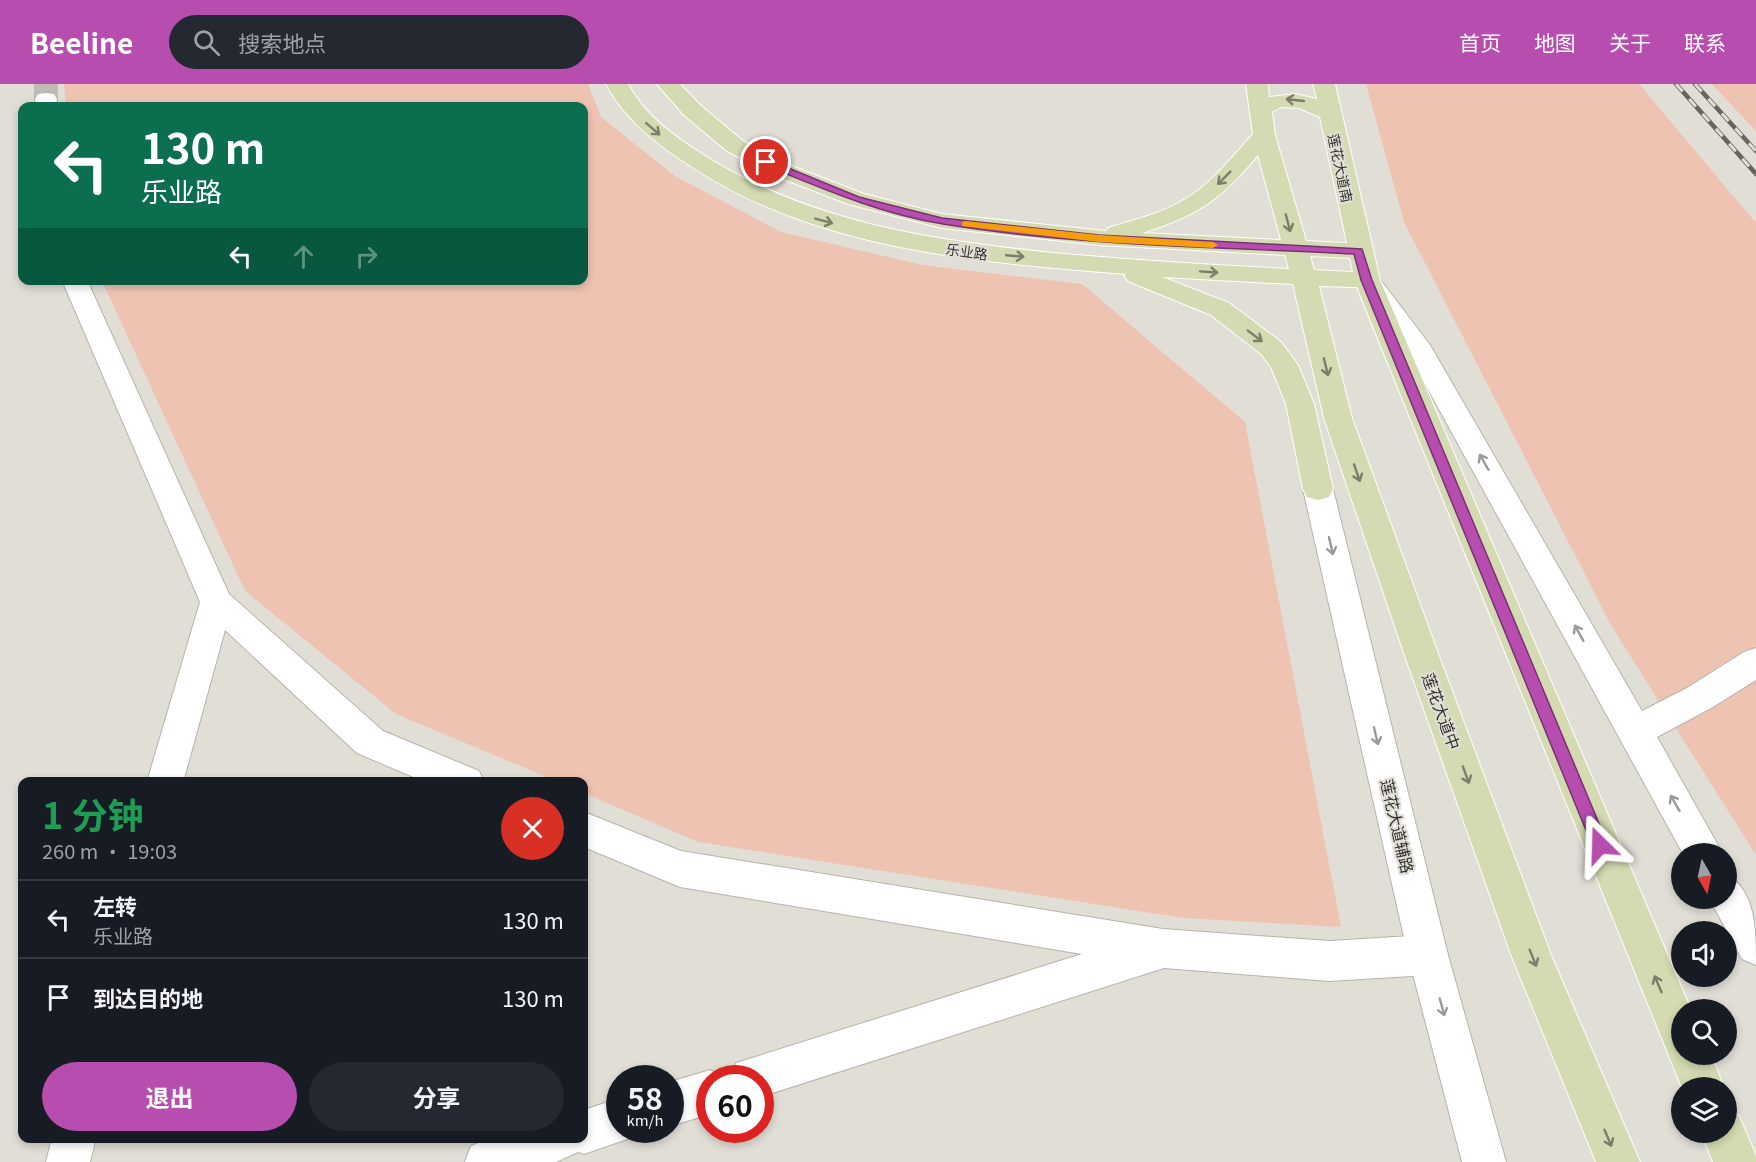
<!DOCTYPE html>
<html lang="zh">
<meta charset="utf-8">
<style>
:root{--surface:#171b24;--page:#242831;--text:#f1f3f6;--muted:#9ea1a6;--line:#363941;--accent:#b74daf}
body{margin:0;font-family:Georgia,"Noto Sans SC",serif;background:var(--page);color:var(--text);height:100vh;display:flex;flex-direction:column;font-size:22px;white-space:nowrap}
*{box-sizing:border-box;margin:0}
p{font-size:20px;color:var(--muted)}
.icon{flex:none;width:33px;height:33px;fill:none;stroke:currentColor;stroke-width:2;stroke-linecap:round;stroke-linejoin:round}
.map{position:relative;flex:1;overflow:hidden}
.sheet{position:absolute;left:18px;top:693px;width:570px;height:366px;display:flex;flex-direction:column;background:var(--surface);border-radius:12px;box-shadow:0 3px 9px #0003}
.sheet>*{flex:none}
.hud{position:absolute;left:18px;top:18px;width:570px;height:183px;border-radius:12px;box-shadow:0 3px 9px #0003;background:#0b6e4f;color:#fff;overflow:hidden}
.needle{width:39px;rotate:171deg}
.fabs{position:absolute;left:1671px;top:759px;display:grid;gap:12px}
.fabs a{display:grid;place-items:center;width:66px;height:66px;border-radius:50%;background:var(--surface);box-shadow:0 3px 9px #0003;font-size:30px}
.speed{position:absolute;left:606px;top:981px;display:flex;gap:12px;font-size:30px;font-weight:700;text-align:center}
.speed>*{display:grid;place-content:center;width:78px;height:78px;border-radius:50%;background:var(--surface);box-shadow:0 3px 9px #0003;line-height:1}
.speed small{font-size:15px;font-weight:400}
.speed .limit{border:9px solid #d22;background:#fff;color:#111}
.pin{position:absolute;display:grid;place-items:center;width:51px;height:51px;color:#fff;margin:-26px;border:3px solid #fff;border-radius:50%;box-shadow:0 2px 6px #0007}
.me{position:absolute;width:66px;margin:-33px;rotate:338deg;stroke-linejoin:round;filter:drop-shadow(0 0 4px #0008)}
.turn{display:flex;align-items:center;gap:21px;height:126px;padding:0 24px;font-size:27px}
.turn .icon{width:78px;height:78px;stroke-width:2.5}
.turn b{display:block;font-size:42px;line-height:51px}
.lanes{display:flex;align-items:center;height:57px;padding:0 24px;background:#0003;justify-content:center;gap:30px;direction:ltr}
.lanes .off{opacity:.35}
.round{display:grid;place-items:center;flex:none;width:63px;height:63px;border-radius:32px;background:var(--page)}
.headline{display:flex;align-items:center;justify-content:space-between;height:102px;padding:0 24px}
h1{font-size:36px;font-weight:700;line-height:45px;color:#1e9e55}
.action{display:flex;gap:12px;margin-top:auto;padding:12px 24px}
.action a{flex:1;height:69px;border-radius:36px;background:var(--accent);color:#fff;font-size:24px;font-weight:700;line-height:69px;text-align:center}
.action a+a{background:var(--page);color:var(--text)}
ul{padding:0;list-style:none}
li{display:flex;align-items:center;gap:18px;height:78px;padding:0 24px;border-top:2px solid var(--line)}
li div{flex:1}
li b{display:block;font-size:22px}
li em{font-style:normal}
header{display:flex;align-items:center;gap:36px;box-sizing:border-box;height:84px;padding:0 30px;background:var(--accent);color:#fff}
header strong{font-size:28px}
nav{display:flex;gap:33px;margin-inline-start:auto;font-size:21px}
.search{width:420px;height:54px;background:var(--page);display:flex;align-items:center;gap:15px;box-sizing:border-box;padding:0 21px;border-radius:33px;color:var(--muted);font-size:22px}
.map>svg:first-child{display:block}
.green{fill:#efc3b2}
.lines{fill:none;stroke-linecap:round;stroke-linejoin:round}
.minor-tunnel{stroke:#bebcb5;stroke-width:24;stroke-dasharray:24 12;stroke-linecap:butt}
.minor-casing{stroke:#b6b3ab;stroke-width:2}
.tertiary-casing{stroke:#b6b3ab;stroke-width:2}
.primary-casing{stroke:#fff;stroke-width:2}
.minor{fill:#fff;fill-rule:evenodd}
.tertiary{fill:#fff;fill-rule:evenodd}
.primary{fill:#d4dab1;fill-rule:evenodd}
.rail-casing{stroke:#65645f;stroke-width:4.5}
.rail{stroke:#e1ded6;stroke-width:3;stroke-dasharray:10;stroke-linecap:butt}
.oneway{stroke:#7c7e6a}
.oneway2{stroke:#9a9998}
.route{fill:#b74daf;stroke:#773272;stroke-width:1.5}
.slow{fill:#f59e0b}
.labels{text-anchor:middle;dominant-baseline:central;stroke-width:4.5;stroke-linejoin:round;paint-order:stroke}
.far-street-label{font-size:14px;fill:#343330;stroke:#e1ded6}
.street-label{font-size:16px;fill:#343330;stroke:#e1ded6}
</style>
<header>
<strong>Beeline</strong>
<div class="search"><svg class="icon" aria-label="search" viewBox="0 0 24 24"><circle cx="10" cy="10" r="6"/><path d="M15 15l6 6"/></svg>搜索地点</div>
<nav><a>首页</a><a>地图</a><a>关于</a><a>联系</a></nav>
</header>
<div class="map">
<svg width="1756" height="1078" viewBox="0 0 1756 1078">
<rect width="100%" height="100%" fill="#e1ded6"/>
<g class="green">
<path d="M64,0H588L601,33L675,92L781,148L922,181L1082,200L1245,338L1341,843L1183,834L698,758L584,709V698L556,697L396,630L245,507L102,197L584,196V22H66Z"/>
<path d="M1366,0H1639L1756,139V771L1612,543L1404,138Z"/>
<path d="M1712,0H1756V47Z"/>
</g>
<g class="lines">
<path class="minor-tunnel" d="M46,0V15"/>
<defs>
<g id="minor">
<path d="M46,9L54,10L57,15L56,22H36L35,15L38,10Z"/>
<path d="M62,196H87L229,510L383,647L479,687L484,698H425L357,669L225,546L183,698H147L200,518Z"/>
<path d="M584,728L681,767L1163,845L1329,857L1428,851L1442,857L1448,871L1442,885L1428,891L1329,897L1164,884L760,1013V994H730L736,979L1082,870L680,803L584,763Z"/>
<path d="M710,986L726,994H710V1030L670,1042V998Z"/>
<path d="M620,1014V1046H638L636,1052L584,1070L578,1068L556,1078H465L471,1062L490,1054H584V1026Z"/>
<path d="M52,1054H96L90,1078H46Z"/>
</g>
<g id="tertiary">
<path d="M1370,192L1379,194L1430,261L1642,627L1687,604L1744,568L1756,564V596L1711,624L1657,653L1723,770H1683L1406,265L1357,200L1361,194Z"/>
<path d="M1318,394L1329,397L1333,405L1448,871L1506,1078H1462L1408,871L1303,405L1307,397Z"/>
<path d="M1726,791C1756,805 1756,847 1756,881L1742,875L1709,814H1726Z"/>
</g>
<g id="primary">
<path d="M606,0H628C644,30 671,50 699,68C806,138 929,156 1053,169C1132,176 1210,181 1289,185L1285,171L1099,161L942,144L848,120L773,91L727,67L684,31L657,0H680L700,21L743,57L789,81L864,110L942,130L1106,147L1108,144C1133,136 1160,130 1182,117C1211,101 1231,74 1253,50L1246,0H1268L1269,13L1295,10L1317,15L1313,0H1335L1380,196L1691,926H1682V970H1711L1724,1004H1682L1357,203L1319,202L1352,334L1439,572L1551,871L1640,1078H1596L1512,873L1405,572L1324,334L1293,200L1162,193L1229,219L1281,258L1298,281L1314,320L1333,405L1329,413L1318,416L1307,413L1303,405L1286,320L1271,283L1261,270L1211,231L1128,197L1124,192L1126,190C976,178 814,166 686,79C654,58 625,35 606,0ZM1281,23L1299,24L1320,33L1347,159L1306,157L1275,51L1272,28ZM1258,71L1281,156L1142,149C1199,131 1220,116 1258,71ZM1310,172L1350,174L1353,188L1314,186Z"/>
<path d="M1726,1027L1739,1032L1756,1072V1078H1713L1701,1048H1726Z"/>
</g>
</defs>
<use href="#minor" class="minor-casing"/>
<use href="#tertiary" class="tertiary-casing"/>
<use href="#primary" class="primary-casing"/>
<use href="#minor" class="minor"/>
<use href="#tertiary" class="tertiary"/>
<use href="#primary" class="primary"/>
<defs>
<g id="rail">
<path d="M1676,0L1756,90"/>
<path d="M1695,0L1756,67"/>
</g>
</defs>
<use href="#rail" class="rail-casing"/>
<use href="#rail" class="rail"/>
</g>
<defs><path id="oneway-shaft" d="M-6 0H5M1.5-3L5.5 0L1.5 3" fill="none" stroke-width="1.6" stroke-linecap="round" stroke-linejoin="round" transform="scale(1.5)"/></defs>
<g class="oneway">
<use href="#oneway-shaft" transform="translate(1295 16) rotate(-174)"/>
<use href="#oneway-shaft" transform="translate(653 45) rotate(41)"/>
<use href="#oneway-shaft" transform="translate(1224 94) rotate(135)"/>
<use href="#oneway-shaft" transform="translate(824 137) rotate(15)"/>
<use href="#oneway-shaft" transform="translate(1288 139) rotate(75)"/>
<use href="#oneway-shaft" transform="translate(1015 172) rotate(5)"/>
<use href="#oneway-shaft" transform="translate(1209 188) rotate(4)"/>
<use href="#oneway-shaft" transform="translate(1255 252) rotate(37)"/>
<use href="#oneway-shaft" transform="translate(1326 283) rotate(76)"/>
<use href="#oneway-shaft" transform="translate(1357 389) rotate(71)"/>
<use href="#oneway-shaft" transform="translate(1466 691) rotate(70)"/>
<use href="#oneway-shaft" transform="translate(1533 874) rotate(68)"/>
<use href="#oneway-shaft" transform="translate(1658 900) rotate(-113)"/>
<use href="#oneway-shaft" transform="translate(1608 1054) rotate(67)"/>
</g>
<g class="oneway2">
<use href="#oneway-shaft" transform="translate(1484 378) rotate(-120)"/>
<use href="#oneway-shaft" transform="translate(1331 462) rotate(77)"/>
<use href="#oneway-shaft" transform="translate(1579 549) rotate(-119)"/>
<use href="#oneway-shaft" transform="translate(1376 652) rotate(77)"/>
<use href="#oneway-shaft" transform="translate(1675 719) rotate(-120)"/>
<use href="#oneway-shaft" transform="translate(1442 923) rotate(75)"/>
</g>
<path class="route" d="M762,76H769L859,113L942,134L1099,151L1362,165L1372,196L1608,761L1606,766L1600,768L1595,766L1592,761L1361,196L1354,170C1218,163 1078,162 943,140C880,130 821,104 762,80Z"/>
<path class="slow" d="M965,137L1099,151L1213,158L1218,161L1213,164L1099,158L962,142V138Z"/>
<g class="labels">
<g class="far-street-label">
<text transform="translate(1341 84) rotate(78)">莲花大道南</text>
<text transform="translate(967 167) rotate(8)">乐业路</text>
</g>
<g class="street-label">
<text transform="translate(1442 627) rotate(70)">莲花大道中</text>
<text transform="translate(1398 742) rotate(77)">莲花大道辅路</text>
</g>
</g>
</svg>
<div class="fabs">
<a><svg class="needle" viewBox="-14 -14 28 28"><path d="M0-13l5 13h-10z" fill="#e53935"/><path d="M0 13l5-13h-10z" fill="#9ea1a6"/></svg></a>
<a><svg class="icon" aria-label="sound" viewBox="0 0 24 24"><path d="M4 9h4l5-4v14l-5-4H4zM17 9q2 3 0 6"/></svg></a>
<a><svg class="icon" aria-label="search" viewBox="0 0 24 24"><circle cx="10" cy="10" r="6"/><path d="M15 15l6 6"/></svg></a>
<a><svg class="icon" aria-label="layers" viewBox="0 0 24 24"><path d="M12 4l9 5-9 5-9-5zM3 14l9 5 9-5"/></svg></a>
</div>
<div class="speed"><div>58<small>km/h</small></div><div class="limit">60</div></div>
<div class="pin" style="left:766px;top:78px;background:#d93025"><svg class="icon" aria-label="arrive" viewBox="0 0 24 24"><path d="M6 21V4h12l-3 4 3 4H6"/></svg></div>
<svg class="me" style="left:1600px;top:761px" viewBox="-20 -20 40 40"><path d="M0-17L14 15 0 8-14 15z" fill="#b74daf" stroke="#fff" stroke-width="4"/></svg>
<div class="hud">
<div class="turn"><svg class="icon" aria-label="left" viewBox="0 0 24 24"><path d="M17 20v-9H6M10 6l-5 5 5 5"/></svg><div><b>130 m</b>乐业路</div></div>
<div class="lanes"><svg class="icon" aria-label="left" viewBox="0 0 24 24"><path d="M17 20v-9H6M10 6l-5 5 5 5"/></svg><svg class="icon off" aria-label="ahead" viewBox="0 0 24 24"><path d="M12 20V5M6 11l6-6 6 6"/></svg><svg class="icon off" aria-label="right" viewBox="0 0 24 24"><path d="M7 20v-9h11M14 6l5 5-5 5"/></svg></div>
</div>
<section class="sheet">
<div class="headline"><div><h1>1 分钟</h1><p>260 m · 19:03</p></div><a class="round" style="background:#d93025;color:#fff"><svg class="icon" aria-label="close" viewBox="0 0 24 24"><path d="M6 6l12 12M18 6L6 18"/></svg></a></div>
<ul>
<li><svg class="icon" aria-label="left" viewBox="0 0 24 24"><path d="M17 20v-9H6M10 6l-5 5 5 5"/></svg><div><b>左转</b><p>乐业路</p></div><em>130 m</em></li>
<li><svg class="icon" aria-label="arrive" viewBox="0 0 24 24"><path d="M6 21V4h12l-3 4 3 4H6"/></svg><div><b>到达目的地</b></div><em>130 m</em></li>
</ul>
<div class="action"><a>退出</a><a>分享</a></div>
</section>
</div>
